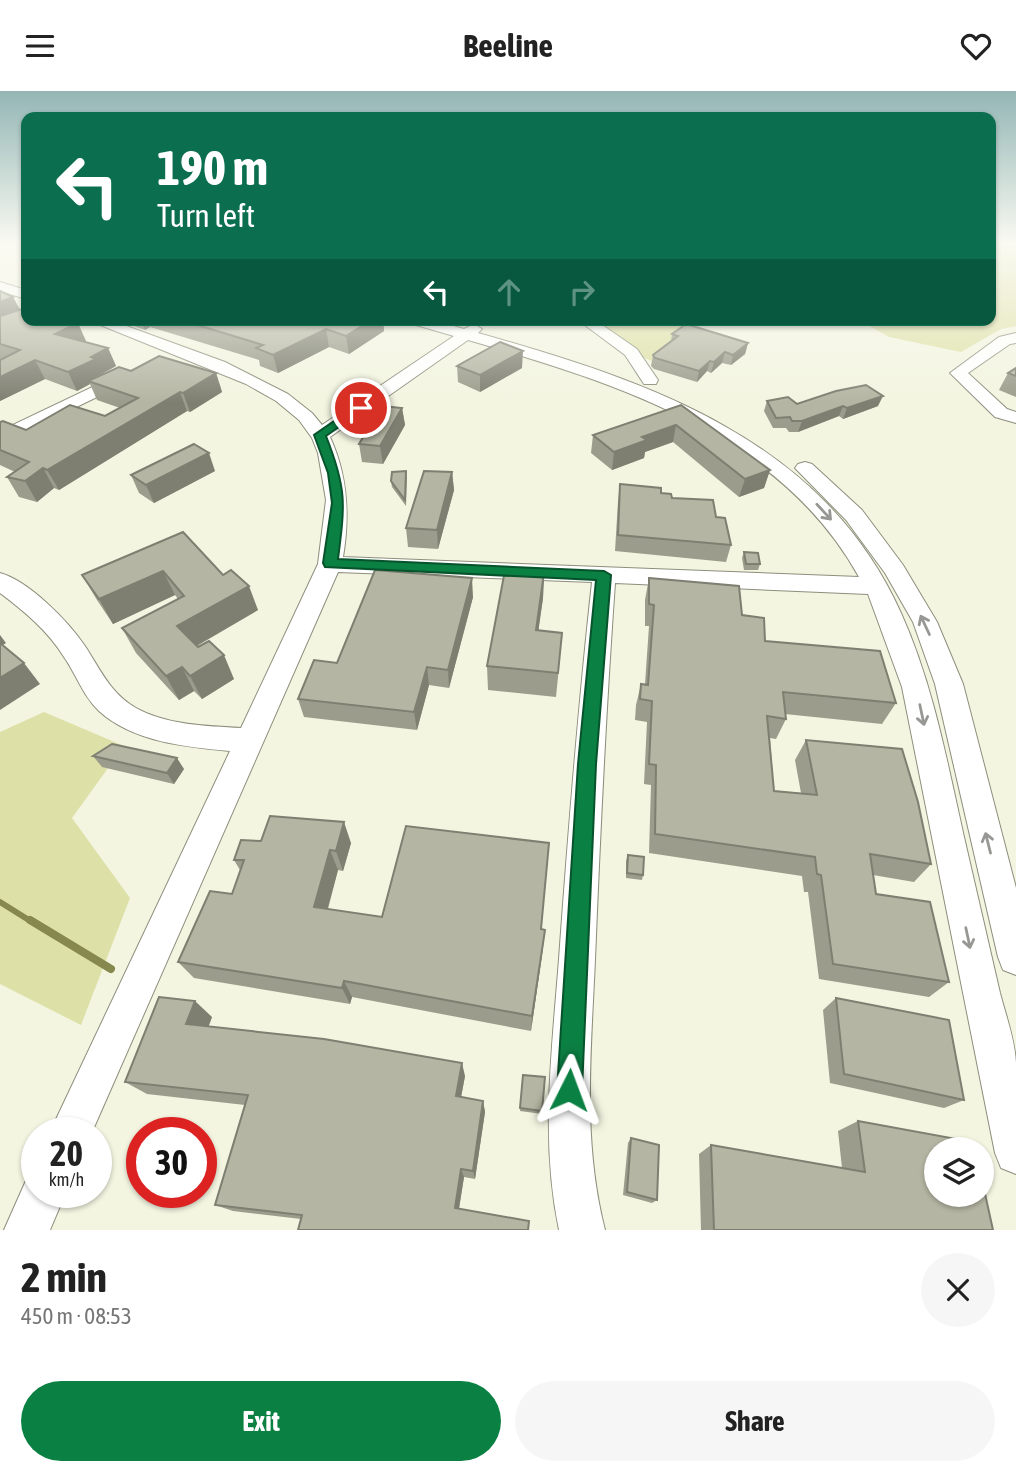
<!DOCTYPE html>
<meta charset="utf-8">
<style>
:root{--surface:#fff;--page:#f6f6f6;--text:#222;--muted:#767676;--accent:#0b8043}
body{margin:0;font-family:"Asap Condensed",sans-serif;background:var(--page);color:var(--text);height:100vh;display:flex;flex-direction:column;font-size:26px;white-space:nowrap}
*{box-sizing:border-box;margin:0}
p{font-size:23px;color:var(--muted)}
.icon{flex:none;width:38px;height:38px;fill:none;stroke:currentColor;stroke-width:2;stroke-linecap:round;stroke-linejoin:round}
.map{position:relative;height:1139px;overflow:hidden}
.details{display:flex;flex-direction:column;background:var(--surface);flex:1}
.details>*{flex:none}
.banner{position:absolute;left:21px;top:21px;width:975px;height:214px;border-radius:14px;box-shadow:0 2px 5px #0004;background:#0b6e4f;color:#fff;overflow:hidden}
.tools{position:absolute;left:924px;top:1046px;display:grid;gap:14px}
.tools a{display:grid;place-items:center;width:70px;height:70px;border-radius:50%;background:var(--surface);box-shadow:0 2px 5px #0004;font-size:35px}
.speed{position:absolute;left:21px;top:1026px;display:flex;gap:14px;font-size:35px;font-weight:700;text-align:center}
.speed>*{display:grid;place-content:center;width:91px;height:91px;border-radius:50%;background:var(--surface);box-shadow:0 2px 5px #0004;line-height:1}
.speed small{font-size:18px;font-weight:400}
.speed .limit{border:10px solid #d22;background:#fff;color:#111}
.pin{position:absolute;display:grid;place-items:center;width:60px;height:60px;color:#fff;margin:-30px;border:4px solid #fff;border-radius:50%;box-shadow:0 2px 7px #0007}
.me{position:absolute;width:77px;margin:-38px;rotate:3deg;stroke-linejoin:round;filter:drop-shadow(0 0 5px #0008)}
.turn{display:flex;align-items:center;gap:24px;height:147px;padding:0 21px;font-size:32px}
.turn .icon{width:91px;height:91px;stroke-width:2.5}
.turn b{display:block;font-size:49px;line-height:60px}
.lanes{display:flex;align-items:center;height:66px;padding:0 21px;background:#0003;justify-content:center;gap:35px;direction:ltr}
.lanes .off{opacity:.35}
.round{display:grid;place-items:center;flex:none;width:74px;height:74px;border-radius:37px;background:var(--page)}
.head{display:flex;align-items:center;justify-content:space-between;height:119px;padding:0 21px}
h1{font-size:42px;font-weight:700;line-height:52px}
.action{display:flex;gap:14px;margin-top:auto;padding:14px 21px}
.action a{flex:1;height:80px;border-radius:42px;background:var(--accent);color:#fff;font-size:28px;font-weight:700;line-height:80px;text-align:center}
.action a+a{background:var(--page);color:var(--text)}
header{display:flex;justify-content:space-between;align-items:center;height:91px;padding:0 21px;background:var(--surface);font-size:32px;font-weight:700}
.map>svg:first-child{display:block}
.green{fill:#dee1a7}
.lines{fill:none;stroke-linecap:round;stroke-linejoin:round}
.stream-far1{stroke:#86884e;stroke-width:6}
.stream{stroke:#86884e;stroke-width:8}
.minor-casing{stroke:#8d8e7c;stroke-width:2}
.minor{fill:#fff;fill-rule:evenodd}
.wall{fill:#9b9c8b}
.shaded-wall{fill:#7e7f71}
.building{fill:#b4b5a2;stroke:#7e7f71;stroke-width:2}
.oneway{stroke:#979794}
.route{fill:#0b8043;stroke:#07532c;stroke-width:2}
</style>
<header><svg class="icon" aria-label="menu" viewBox="0 0 24 24"><path d="M4 6h16M4 12h16M4 18h16"/></svg>Beeline<svg class="icon" aria-label="heart" viewBox="0 0 24 24"><path d="M12 20l-8-8c-3-5 5-10 8-4 3-6 11-1 8 4z"/></svg></header>
<div class="map">
<svg width="1016" height="1139" viewBox="0 0 1016 1139">
<rect width="100%" height="100%" fill="#f3f5e1"/>
<g class="green">
<path d="M991,153H1016V235L1001,238L961,261L889,246L859,229H990Z"/>
<path d="M585,229H690L654,271L631,261Z"/>
<path d="M44,621L124,655L72,727L130,807L81,934L0,893V641Z"/>
</g>
<g class="lines">
<path class="stream-far1" d="M0,811L32,831"/>
<path class="stream" d="M30,829L111,878"/>
<defs>
<g id="minor">
<path d="M0,191L26,199V208L0,200Z"/>
<path d="M88,229H110L225,271L288,303L312,322L322,334L454,245L409,232L407,229H432L464,238L474,233L482,238L478,242C648,290 823,348 901,522C933,593 947,670 964,746C976,798 988,850 1000,902C1006,925 1015,949 1016,972C1016,1009 1016,1047 1016,1083L1001,1077L995,1062L902,596L868,503L615,492C606,618 600,744 595,869C591,961 582,1049 605,1139H559C540,1048 552,960 559,868C568,743 578,617 592,491L338,481L92,1041H50L230,660C186,656 133,651 99,620C83,605 76,583 64,566C48,540 24,520 0,502V482C29,490 68,530 85,555C100,578 110,602 136,617C167,634 206,635 241,637L318,473L326,409L318,362L312,347L299,329L276,310L246,293ZM468,249C616,292 780,343 859,486L343,466C350,424 348,385 330,346Z"/>
<path d="M578,229H595L637,258L658,289L656,293H644L625,264Z"/>
<path d="M1016,242V252L1010,253L968,282L1007,318L1016,321V332L995,326L950,282L999,246Z"/>
<path d="M124,281L130,282L132,286L130,290L0,353V340Z"/>
<path d="M805,371L812,373L862,419L903,474L937,531L963,593L1016,797V884L1003,879L998,866L935,593L913,531L885,482L846,429L795,377L798,373Z"/>
<path d="M37,1082V1101H66L50,1139H4L28,1085Z"/>
</g>
</defs>
<use href="#minor" class="minor-casing"/>
<use href="#minor" class="minor"/>
</g>
<g class="wall">
<path d="M15,153H26V155Z"/>
<path d="M0,200L13,206L20,219L86,250L85,251L108,257L116,275L102,283L131,280L216,282L222,301L190,321L187,320L59,399L54,397L37,411L19,406L7,386L15,381L0,374V331L26,339L105,325L120,317L97,309L90,293L77,300L45,288L0,310V269H1L0,268Z"/>
<path d="M123,229H331L335,231L339,229H383L384,240L349,263L329,256L278,282L260,275L259,269L150,236L145,239L123,231Z"/>
<path d="M672,243L748,252L745,263L731,274L722,272L711,282L707,280L697,291L654,278L651,275L653,264L671,250Z"/>
<path d="M457,275L522,277L480,301L458,291Z"/>
<path d="M1016,277V306L999,299L1008,282Z"/>
<path d="M767,310L797,313L878,315L843,328L839,325L798,341H789L786,337H773L764,320Z"/>
<path d="M681,314L770,379L764,397L739,406L673,351L645,361L644,367L612,379L591,362L593,344Z"/>
<path d="M402,317L405,334L383,373L362,371L359,353Z"/>
<path d="M215,380L154,412L139,402L131,384Z"/>
<path d="M406,380L407,386L406,415L392,396L391,390Z"/>
<path d="M452,381L454,399L438,458L408,456L406,437Z"/>
<path d="M620,393L661,402L716,426L731,454L726,471L615,460L618,410Z"/>
<path d="M183,441L223,484L258,519L197,555L234,588L202,608L194,600L179,609L136,562L122,537L178,508L175,504L113,533L97,509L82,484Z"/>
<path d="M744,461L760,473L758,479H744L742,467Z"/>
<path d="M544,482L543,507L538,540L560,566L556,606L488,599L487,575Z"/>
<path d="M649,487L742,524L765,550L896,612L882,633L785,623L786,628L776,648L770,647L774,700L801,702L795,669L806,649L931,773L914,791L873,784L876,803L949,891L929,906L819,888L808,801H804L802,785L649,762L651,694L644,693L647,631L635,629L636,614L641,593H645L649,535H645V509Z"/>
<path d="M473,506L449,597L429,594L417,639L304,626L298,608L337,572Z"/>
<path d="M93,665L184,678L174,693L102,676Z"/>
<path d="M261,750L351,752L343,780L338,779L328,818L382,826L541,838L543,857L531,940L352,906L350,913L194,887L178,871L232,803L240,779L234,769Z"/>
<path d="M628,764L643,784L642,789L626,787V770Z"/>
<path d="M836,907L964,1009L944,1017L830,992L823,919Z"/>
<path d="M212,926L208,936L465,985L461,1006L483,1010L485,1021L475,1088L464,1086L459,1118L301,1128L233,1120L215,1114L245,1014L147,1003L125,991Z"/>
<path d="M523,984L545,986L542,1023L520,1020Z"/>
<path d="M858,1030L993,1139H701L699,1063L711,1054L842,1077L838,1040Z"/>
<path d="M631,1047L657,1109L652,1112L623,1104L628,1052Z"/>
</g>
<g class="shaded-wall">
<path d="M13,206L22,223L0,233V211Z"/>
<path d="M141,229H147L150,236L145,239Z"/>
<path d="M371,229H383L384,240L349,263L346,245Z"/>
<path d="M78,232L86,250L64,261L55,243Z"/>
<path d="M326,238L329,256L278,282L273,264Z"/>
<path d="M748,252L745,263L731,274L733,264Z"/>
<path d="M108,257L116,275L88,290L90,293L77,300L68,281L91,266Z"/>
<path d="M523,260L522,277L480,301V284Z"/>
<path d="M725,261L722,272L711,282L714,271Z"/>
<path d="M35,269L45,288L0,310V286Z"/>
<path d="M710,270L707,280L697,291L699,280Z"/>
<path d="M216,282L222,301L190,321L183,302Z"/>
<path d="M180,301L187,320L59,399L47,379Z"/>
<path d="M883,305L878,315L843,328L847,317Z"/>
<path d="M843,315L839,325L798,341L802,330Z"/>
<path d="M402,317L405,334L383,373L380,355Z"/>
<path d="M676,334L673,351L645,361L644,367L612,379L614,361L642,346Z"/>
<path d="M209,362L215,380L154,412L146,394Z"/>
<path d="M43,377L54,397L37,411L25,390Z"/>
<path d="M770,379L764,397L739,406L745,388Z"/>
<path d="M452,381L454,399L438,458L437,439Z"/>
<path d="M163,480L175,504L113,533L99,508Z"/>
<path d="M544,482L543,507L535,564L536,539Z"/>
<path d="M472,487L473,506L449,597L448,579Z"/>
<path d="M249,495L258,519L189,559L177,535Z"/>
<path d="M0,544L6,552L0,556Z"/>
<path d="M224,564L234,588L202,608L190,585Z"/>
<path d="M24,572L40,593L0,619V587Z"/>
<path d="M182,576L194,600L179,609L166,585Z"/>
<path d="M427,576L429,594L417,639L414,621Z"/>
<path d="M177,667L184,678L174,693L167,682Z"/>
<path d="M344,731L351,752L343,780L336,760Z"/>
<path d="M330,759L338,779L323,834L314,816Z"/>
<path d="M545,839L543,857L531,940L532,925Z"/>
<path d="M344,890L352,906L350,913L342,897Z"/>
<path d="M195,910L212,926L204,948L186,933Z"/>
<path d="M462,972L465,985L459,1017L456,1005Z"/>
<path d="M483,1010L485,1021L475,1088L473,1080Z"/>
<path d="M461,1078L464,1086L458,1123L455,1117Z"/>
</g>
<g class="building">
<path d="M0,200L13,206L0,211Z"/>
<path d="M25,217H26V229H69L78,232L55,243L108,257L91,266L96,268L68,281L35,269L0,286V269L20,259L0,253V225Z"/>
<path d="M181,229H331L335,231L339,229H371L346,245L326,238L273,264L256,257L263,254Z"/>
<path d="M686,233L748,252L733,264L725,261L714,271L710,270L699,280L655,267L653,264L678,245L672,243Z"/>
<path d="M500,251L523,260L480,284L457,275Z"/>
<path d="M159,265L216,282L183,302L180,301L47,379L43,377L25,390L7,386L29,371L0,359V331L3,330L26,339L70,314L105,325L138,307L88,290L119,276L131,280Z"/>
<path d="M1016,277V285L1008,282Z"/>
<path d="M866,294L883,305L847,317L843,315L802,330H792L790,326L776,327L767,310L788,306L797,313L836,300Z"/>
<path d="M681,314L770,379L745,388L676,334L642,346L647,349L614,361L593,344Z"/>
<path d="M382,315L402,317L380,355L359,353Z"/>
<path d="M194,353L209,362L146,394L131,384Z"/>
<path d="M406,380L405,409L391,390L392,381Z"/>
<path d="M424,380L452,381L437,439L406,437Z"/>
<path d="M620,393L661,397V402L671,403L672,407L713,409L716,426L725,427L731,454L618,444Z"/>
<path d="M183,441L223,484L231,479L249,495L177,535L198,556L209,550L224,564L190,585L182,576L166,585L122,537L184,505L163,480L99,508L82,484Z"/>
<path d="M744,461L758,462L760,473H746Z"/>
<path d="M375,479L472,487L448,579L427,576L414,621L298,608L314,569L337,572Z"/>
<path d="M505,479L544,482L536,539L562,542L558,582L487,575Z"/>
<path d="M649,487L739,495L742,524L764,527L765,550L880,560L896,612L783,601L786,628L767,625L774,700L817,704L806,649L902,658L918,711L931,773L870,763L876,803L930,811L949,891L833,873L821,784L817,783L815,766L655,743L656,674L649,673L652,610L640,608L641,593L648,594L654,514L649,513Z"/>
<path d="M0,552L24,572L0,587Z"/>
<path d="M112,653L177,667L167,682L93,665Z"/>
<path d="M270,725L344,731L336,760L330,759L314,816L382,826L406,735L549,752L541,838L545,839L532,925L344,890L342,897L178,871L210,800L232,803L244,769H234L241,749L261,750Z"/>
<path d="M628,764L644,766L643,784L627,782Z"/>
<path d="M159,906L195,910L186,933L324,948L462,972L456,1005L483,1010L473,1080L461,1078L455,1117L529,1130L528,1139H298L302,1124L215,1114L248,1004L125,991Z"/>
<path d="M836,907L949,929L964,1009L844,983Z"/>
<path d="M523,984L545,986L542,1020L520,1017Z"/>
<path d="M858,1030L973,1051L975,1059H936V1104H982V1089L993,1139H714L711,1054L865,1081Z"/>
<path d="M631,1047L659,1054L657,1109L627,1101Z"/>
</g>
<defs><path id="oneway-shaft" d="M-6 0H5M1.5-3L5.5 0L1.5 3" fill="none" stroke-width="1.6" stroke-linecap="round" stroke-linejoin="round" transform="scale(1.75)"/></defs>
<g class="oneway">
<use href="#oneway-shaft" transform="translate(824 421) rotate(47)"/>
<use href="#oneway-shaft" transform="translate(925 534) rotate(-115)"/>
<use href="#oneway-shaft" transform="translate(922 624) rotate(78)"/>
<use href="#oneway-shaft" transform="translate(988 752) rotate(-104)"/>
<use href="#oneway-shaft" transform="translate(968 847) rotate(78)"/>
</g>
<linearGradient id="sky" x2="0" y2="1"><stop stop-color="#93b6b5"/><stop offset="0.49" stop-color="#fafaf2"/><stop offset="1" stop-color="#fafaf2" stop-opacity="0"/></linearGradient>
<rect width="1016" height="312" fill="url(#sky)"/>
<path class="route" d="M357,314L366,317L326,345C347,398 345,413 338,468L604,480L611,484L596,673L582,999L578,1008L569,1012L561,1008L557,999L578,673L596,489L325,476L323,472L332,412L328,382L314,344Z"/>
</svg>
<div class="tools">
<a><svg class="icon" aria-label="layers" viewBox="0 0 24 24"><path d="M12 4l9 5-9 5-9-5zM3 14l9 5 9-5"/></svg></a>
</div>
<div class="speed"><div>20<small>km/h</small></div><div class="limit">30</div></div>
<div class="pin" style="left:361px;top:317px;background:#d93025"><svg class="icon" aria-label="arrive" viewBox="0 0 24 24"><path d="M6 21V4h12l-3 4 3 4H6"/></svg></div>
<svg class="me" style="left:569px;top:999px" viewBox="-20 -20 40 40"><path d="M0-17L14 15 0 8-14 15z" fill="#0b8043" stroke="#fff" stroke-width="4"/></svg>
<div class="banner">
<div class="turn"><svg class="icon" aria-label="left" viewBox="0 0 24 24"><path d="M17 20v-9H6M10 6l-5 5 5 5"/></svg><div><b>190 m</b>Turn left</div></div>
<div class="lanes"><svg class="icon" aria-label="left" viewBox="0 0 24 24"><path d="M17 20v-9H6M10 6l-5 5 5 5"/></svg><svg class="icon off" aria-label="ahead" viewBox="0 0 24 24"><path d="M12 20V5M6 11l6-6 6 6"/></svg><svg class="icon off" aria-label="right" viewBox="0 0 24 24"><path d="M7 20v-9h11M14 6l5 5-5 5"/></svg></div>
</div>
</div>
<section class="details">
<div class="head"><div><h1>2 min</h1><p>450 m · 08:53</p></div><a class="round"><svg class="icon" aria-label="close" viewBox="0 0 24 24"><path d="M6 6l12 12M18 6L6 18"/></svg></a></div>
<div class="action"><a>Exit</a><a>Share</a></div>
</section>
